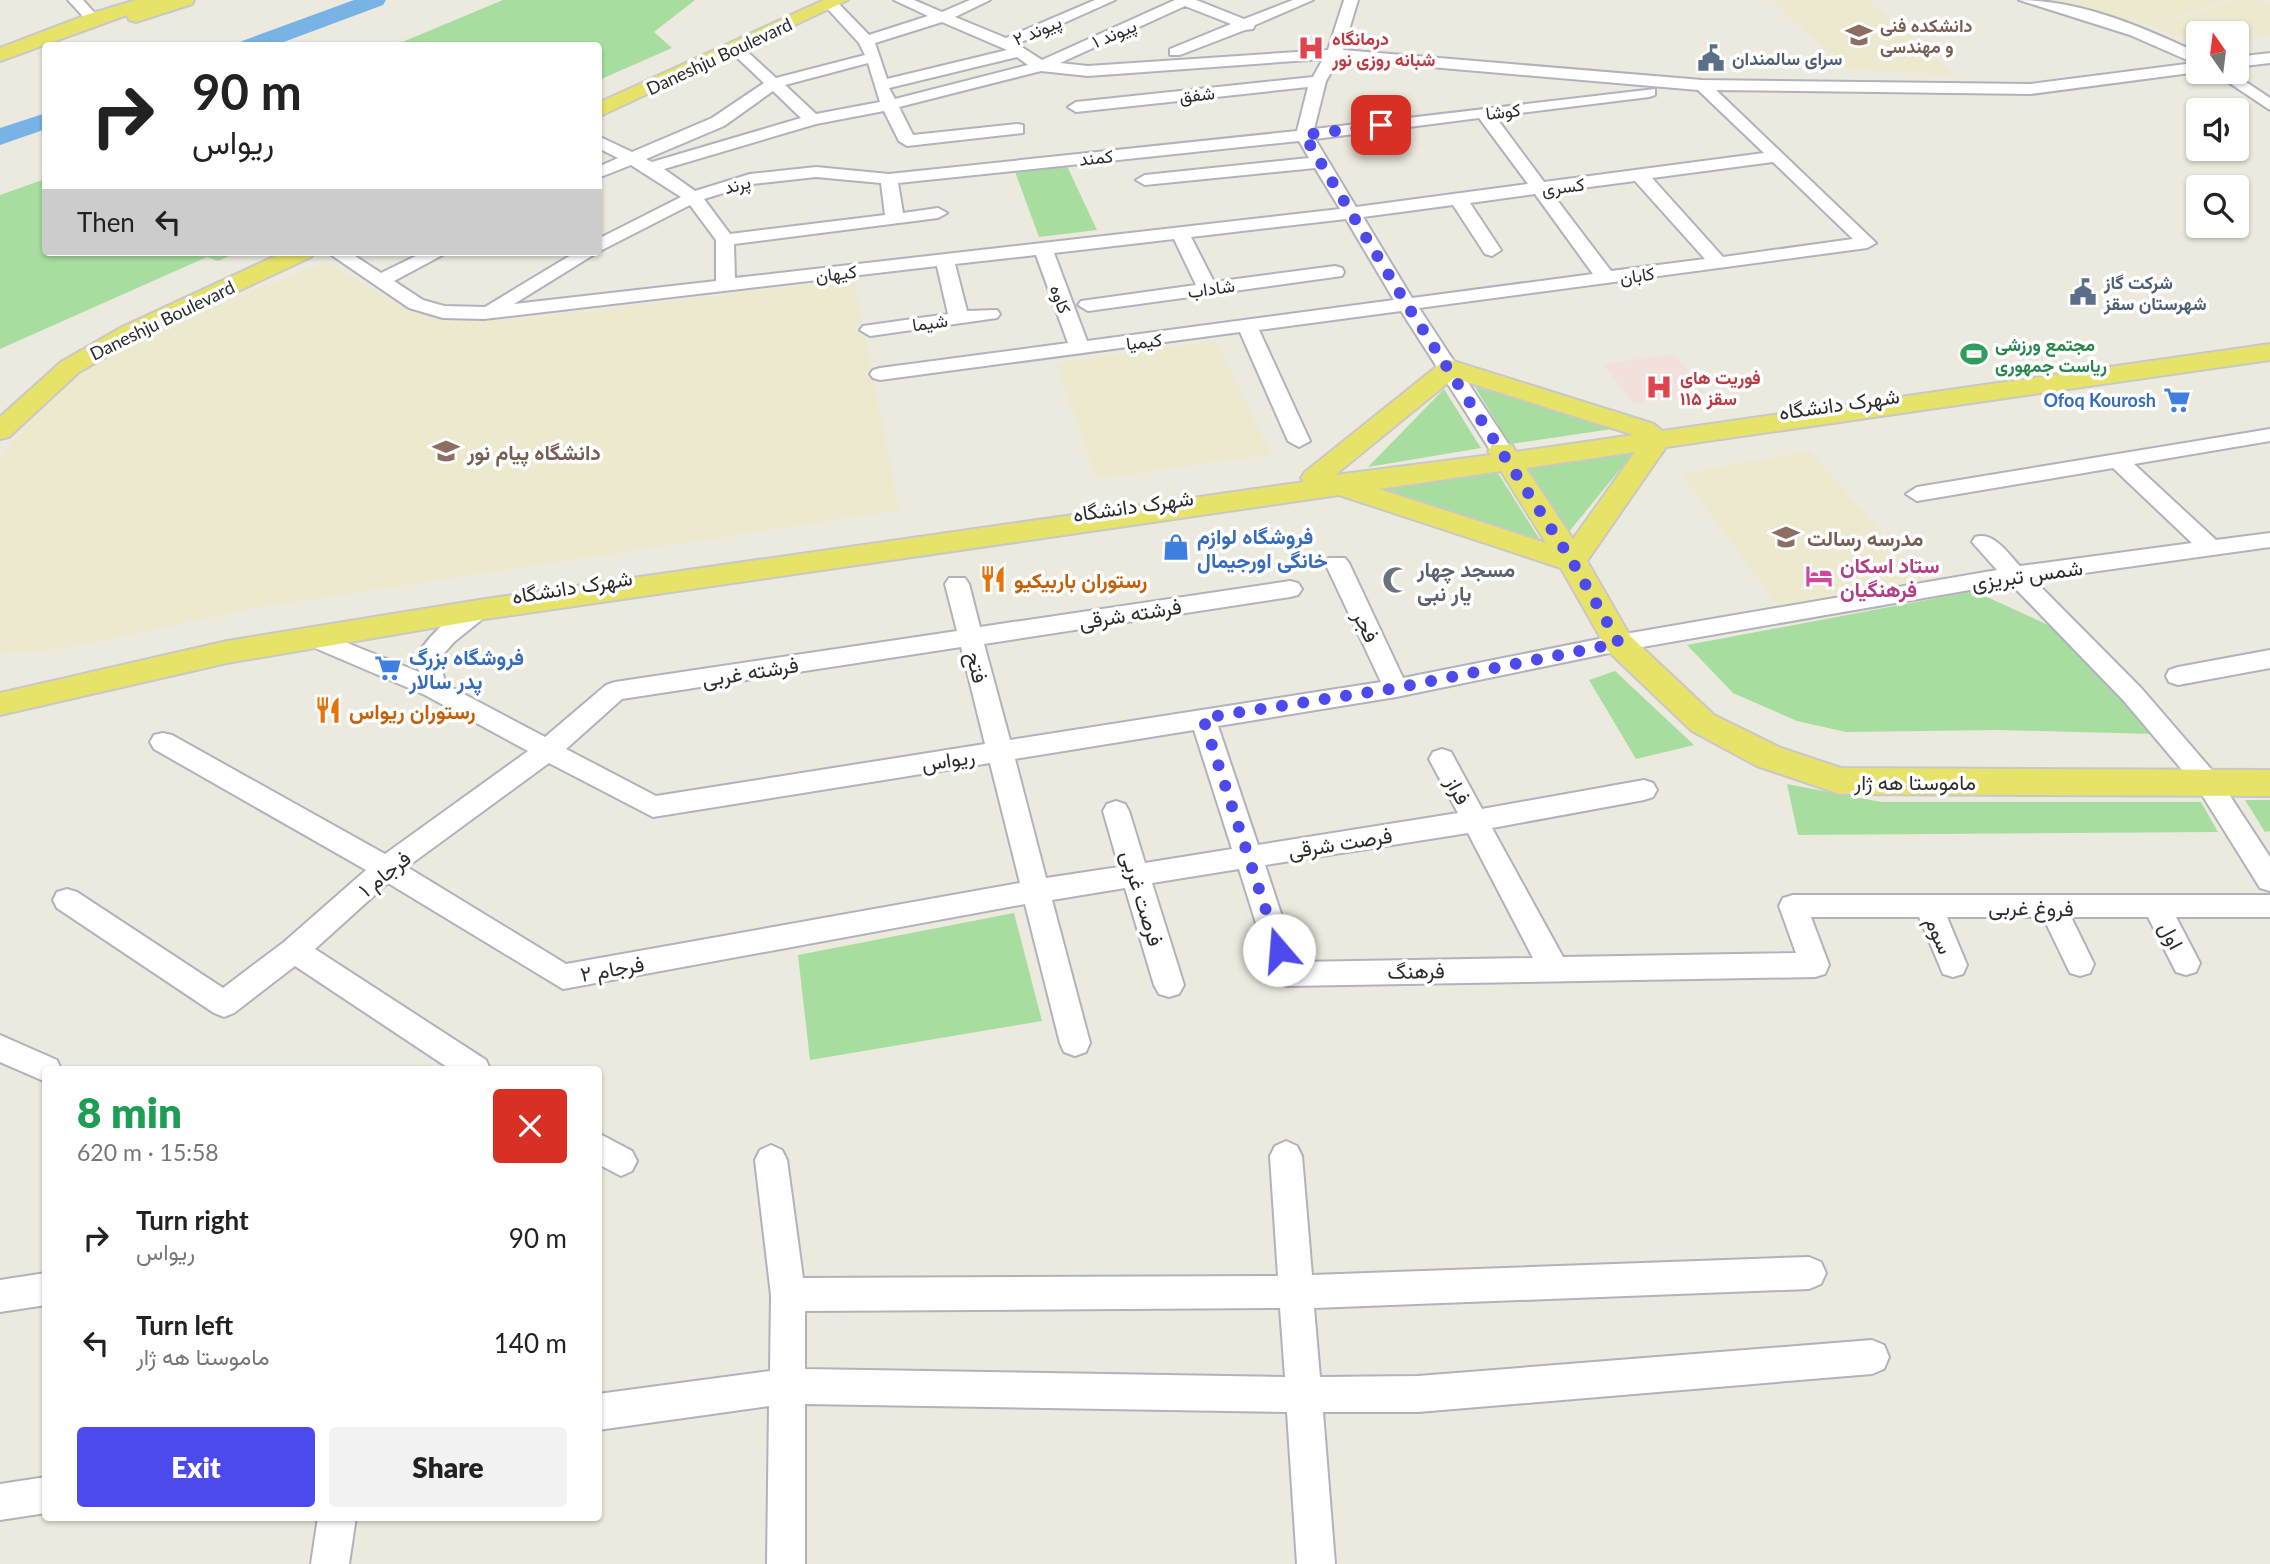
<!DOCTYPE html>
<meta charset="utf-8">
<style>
:root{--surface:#fff;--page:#f2f2f2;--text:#222;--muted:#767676;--accent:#4d4aed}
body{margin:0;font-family:Lato,Vazirmatn,sans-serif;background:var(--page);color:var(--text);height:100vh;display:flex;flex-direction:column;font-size:26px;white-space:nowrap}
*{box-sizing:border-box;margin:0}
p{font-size:23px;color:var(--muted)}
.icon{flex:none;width:38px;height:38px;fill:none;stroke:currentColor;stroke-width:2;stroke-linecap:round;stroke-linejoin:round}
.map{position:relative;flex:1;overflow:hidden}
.details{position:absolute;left:42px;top:1066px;width:560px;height:455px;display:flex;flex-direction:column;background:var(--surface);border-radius:7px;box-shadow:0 2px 5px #0004}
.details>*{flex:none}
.guide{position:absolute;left:42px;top:42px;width:560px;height:214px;border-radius:7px;box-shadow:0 2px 5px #0004;background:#fff;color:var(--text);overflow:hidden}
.needle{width:46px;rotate:346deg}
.fabs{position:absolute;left:2186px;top:21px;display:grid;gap:14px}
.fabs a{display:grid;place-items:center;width:63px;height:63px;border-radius:7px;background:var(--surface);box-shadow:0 2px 5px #0004;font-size:35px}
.pin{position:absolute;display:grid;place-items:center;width:60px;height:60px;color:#fff;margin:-30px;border-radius:14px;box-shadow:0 4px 10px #0006}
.me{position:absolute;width:77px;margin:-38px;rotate:342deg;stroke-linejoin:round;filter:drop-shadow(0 0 5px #0008)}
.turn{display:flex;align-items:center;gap:24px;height:147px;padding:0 35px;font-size:32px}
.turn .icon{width:91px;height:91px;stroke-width:2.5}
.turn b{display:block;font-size:49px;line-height:60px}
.then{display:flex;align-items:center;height:66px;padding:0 35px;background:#0003;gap:14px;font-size:26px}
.round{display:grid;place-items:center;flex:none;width:74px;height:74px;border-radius:7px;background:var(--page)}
.headline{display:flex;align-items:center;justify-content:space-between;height:119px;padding:0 35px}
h1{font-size:42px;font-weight:800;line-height:52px;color:#1e9e55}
.cta{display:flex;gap:14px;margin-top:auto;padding:14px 35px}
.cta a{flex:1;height:80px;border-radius:7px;background:var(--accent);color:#fff;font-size:28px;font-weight:800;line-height:80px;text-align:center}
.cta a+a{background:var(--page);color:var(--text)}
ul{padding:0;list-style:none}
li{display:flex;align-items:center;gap:21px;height:105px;padding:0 35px}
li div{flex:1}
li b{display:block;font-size:26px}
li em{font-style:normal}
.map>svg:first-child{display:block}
.education{fill:#ece9cf}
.medical{fill:#f2e0dc}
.green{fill:#a7de9f}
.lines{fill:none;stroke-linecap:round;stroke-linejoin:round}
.river{fill:#79b3e6;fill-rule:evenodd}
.minor-casing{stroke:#b2b1bd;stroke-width:4}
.major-casing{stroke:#c8c8c8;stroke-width:4}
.minor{fill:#fff;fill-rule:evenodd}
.major{fill:#e7e368;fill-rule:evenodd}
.route{stroke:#4d4aed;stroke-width:12;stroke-dasharray:0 21.6}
.labels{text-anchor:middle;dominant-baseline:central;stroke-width:7;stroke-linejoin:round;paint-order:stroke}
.far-education-label{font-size:18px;font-weight:bold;fill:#785e54;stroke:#fff;text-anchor:start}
.far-street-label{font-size:18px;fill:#2b2b2b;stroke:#fff}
.far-health-label{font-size:18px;font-weight:bold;fill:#be3a42;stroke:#fff;text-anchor:start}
.far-service-label{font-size:18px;font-weight:bold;fill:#4e5e75;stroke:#fff;text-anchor:start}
.far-leisure-label{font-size:18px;font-weight:bold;fill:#27864d;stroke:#fff;text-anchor:start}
.far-shop-label{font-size:18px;font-weight:bold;fill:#366cbe;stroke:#fff;text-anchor:end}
.street-label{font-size:21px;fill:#2b2b2b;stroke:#fff}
.education-label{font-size:21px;font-weight:bold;fill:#785e54;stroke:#fff;text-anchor:start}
.shop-label{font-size:21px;font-weight:bold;fill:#366cbe;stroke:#fff;text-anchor:start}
.hotel-label{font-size:21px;font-weight:bold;fill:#b23c85;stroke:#fff;text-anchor:start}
.worship-label{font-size:21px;font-weight:bold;fill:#5b616d;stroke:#fff;text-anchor:start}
.food-label{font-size:21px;font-weight:bold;fill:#c56008;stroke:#fff;text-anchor:start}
</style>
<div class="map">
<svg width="2270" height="1564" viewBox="0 0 2270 1564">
<rect width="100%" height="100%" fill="#ece9de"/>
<g class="education">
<path d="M1772,0H1868L1956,75L1846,69Z"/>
<path d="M2050,0H2229L2150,25Z"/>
<path d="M2240,0H2255L2270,5V34L2237,42L2236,33H2198V46L2153,26Z"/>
<path d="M328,262L411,312L453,320L521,319L854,279L899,510L260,607L66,648L0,653V459L11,443L52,396L108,355L232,299Z"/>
<path d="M1216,341L1271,454L1096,479L1057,363Z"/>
<path d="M1810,451L1925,583L1780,609L1682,474Z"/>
</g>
<path class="medical" d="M1674,354L1705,393L1633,403L1603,364Z"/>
<g class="green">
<path d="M503,0H695L654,32L672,48L599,80L598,46L395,45Z"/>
<path d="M1066,164L1097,230L1039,237L1014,169Z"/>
<path d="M45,179L46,252H238L218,261L207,257L0,349V195Z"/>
<path d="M1475,387L1619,428L1510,444Z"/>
<path d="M1444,389L1481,448L1368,467Z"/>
<path d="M1640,445L1568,533L1525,463Z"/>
<path d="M1496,470L1542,543L1372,489Z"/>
<path d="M1974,591L2059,630L2152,734L1999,730L1846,732L1797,721L1733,693L1687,645Z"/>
<path d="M1615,671L1694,745L1636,759L1589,680Z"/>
<path d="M1787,784L1881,802H2201L2218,832L1798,835Z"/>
<path d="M2245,800H2270V831L2265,832Z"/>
<path d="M1014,913L1042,1021L810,1060L798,955Z"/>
</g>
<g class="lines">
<g class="river">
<path d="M354,0H386L383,5L273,46H239L242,41Z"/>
<path d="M46,113V129L0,145V128Z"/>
</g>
<defs>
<g id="minor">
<path d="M68,0H83L100,19L93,23L88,22Z"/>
<path d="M894,0H914L942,12L970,0H990L955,17L1006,38L1095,0H1115L1017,44L1042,60L1175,0H1196L1244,19L1293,0H1313L1255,25L1253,29L1245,30L1180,55H1170V49L1231,24L1185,6L1060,63L1088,66L1328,50L1344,0H1358L1343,50L1702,80L2031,84L2194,63L2130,35L2019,0C2080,0 2143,27 2198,53V72L2031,94L1716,90L1876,243L1867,248L1419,308L1513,451L1502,458L1494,456L1401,311L1259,330L1310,441L1299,447L1288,441L1240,332L880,380L873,378L870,374L873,370L880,368L1068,343L1036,255L955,264L967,311L997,310L1000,314L997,318L870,336L860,330L863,326L948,314L937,266L484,319L443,318L409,308L327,252H349L381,273L424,252H448L394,281L423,300L444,306L485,307L576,252H598V239L681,197L631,165L598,178V167L618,158L598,148V136L632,152L712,118L764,83L729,50V44H739L776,78L865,55L859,43L826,7V1H836L869,35L928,16ZM942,22L1007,50L887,79L875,43ZM1017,57L1028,65L895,99L889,88ZM1323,59L1313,77L1076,102L1068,107L1076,112L1308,87L1297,131L889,174L816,167L750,174L695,191L664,169L816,124L884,111L899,141L907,146L1023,133V125L1017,124L913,135L899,107L1041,71L1088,76ZM1339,59L1698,90L1764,153L1544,182L1495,116L1649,97L1655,95V89L1314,129L1326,81ZM868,63L880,102L816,114L785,85ZM773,91L801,118L652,162L646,159L724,126ZM1479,118L1528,184L1356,207L1315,139ZM1299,141L1309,158L1145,175L1136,180L1145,185L1315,168L1340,209L735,278L734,244L938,218L947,213L938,208L903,213L898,183ZM1773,162L1853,239L1723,257L1652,178ZM816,177L881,183L885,215L730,234L704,199L752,184ZM1635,181L1705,259L1611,271L1551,192ZM1535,194L1593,274L1412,298L1363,217L1453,205L1485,254L1492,256L1501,250L1470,203ZM690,205L716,240V281L514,304L598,252ZM1346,219L1394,300L1087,341L1054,253L1174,239L1196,285L1081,301L1078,305L1088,311L1342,276L1344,272L1342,268L1335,266L1214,282L1191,237Z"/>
<path d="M2270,53V63L2236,67V57Z"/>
<path d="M2213,72H2231L2270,98V110Z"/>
<path d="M2270,429V441L2134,464L2216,540L2270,533V547L2034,580L2142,689L2217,776L2270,857V891L2260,888L2199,790L2124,701L2010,583L1619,651L1396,697L1218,726L1258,845L1458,813L1429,759L1433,752L1442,749L1451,752L1482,809L1644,780L1653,783L1657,790L1653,797L1644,800L1492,828L1563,957L1796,953L1779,906L1783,898L1793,895H2270V917H2176L2200,963L2196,972L2186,975L2176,972L2148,917H2071L2094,964L2090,973L2080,976L2070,973L2043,917H1947L1967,965L1963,974L1953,977L1943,974L1919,917H1811L1829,965L1825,974L1815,977L1287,986L1277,983L1272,974L1239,869L1152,883L1184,985L1179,994L1169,997L1159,994L1154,985L1125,888L1052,900L1090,1043L1086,1052L1075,1056L1064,1052L1060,1043L1025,904L563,989L388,883L315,949L486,1060L490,1069H450L295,966L234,1013L224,1017L214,1013L57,908L53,900L57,892L67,889L77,892L223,988L284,942L366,870L154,749L150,742L154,735L163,733L172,735L385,854L528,751L425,695L301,642L298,636L301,630L310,628L419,672L416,657C427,638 462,599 485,605L489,611L485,617L454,642L440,658L445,684L545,737L606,685L615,682L957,631L945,584L949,578H965L969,584L980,627L1290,581L1298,583L1302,589L1298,595L1290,597L984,644L1010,740L1381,682L1325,563L1329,558H1345L1349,563L1403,678L1619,635L1997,570L1972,542L1975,537C1994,531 2008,554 2020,566L2192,543L2113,468L1917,501L1906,494L1917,487ZM961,647L985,744L656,796L566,749L622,699ZM1194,730L1232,849L1145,863L1129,811L1125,804L1116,801L1107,804L1103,811L1119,867L1046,878L1015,759ZM549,763L653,817L990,763L1020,883L566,964L407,867ZM1468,833L1533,958L1297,962L1265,865Z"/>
<path d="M2270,650V668L2178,685L2169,682L2166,676L2169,670L2178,667Z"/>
<path d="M0,1035L57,1060L61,1069H46V1082L0,1062Z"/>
<path d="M598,1133L632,1151L637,1161L632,1171L621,1176L598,1164Z"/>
<path d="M1286,1141L1297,1146L1302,1156L1312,1275L1809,1257L1821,1262L1826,1273L1821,1284L1809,1289L1314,1308L1320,1377L1418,1376L1872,1340L1884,1345L1889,1357L1884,1369L1872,1374L1418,1412H1323L1335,1564H1297L1287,1412L805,1404V1564H767L769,1406L598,1430V1394L770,1371L771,1295L755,1160L760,1150L771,1145L782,1150L787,1160L803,1278L1278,1276L1270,1156L1275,1146ZM1280,1308L1285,1377L805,1369V1311Z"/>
<path d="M46,1273V1305L0,1312V1280Z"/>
<path d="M46,1477V1513L0,1520V1484Z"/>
<path d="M318,1517H356L349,1564H311Z"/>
</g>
<g id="major">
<path d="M136,0H194L192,4L136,22L129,20L127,15L0,61V48L86,15Z"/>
<path d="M824,0H848L598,117V103Z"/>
<path d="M284,252H315L311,257L140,337L79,372L9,437L0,439V417L61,362L122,327Z"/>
<path d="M2270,344V360L1666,447L1587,561L1630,636L1714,715L1781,748L1841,768L2270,770V796L1840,794L1828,790L1757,766L1692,731L1608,651L1561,568L1339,495L485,619L227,663L0,715V693L227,641L485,599L1304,482L1301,478L1305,472L1441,363L1450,360L1654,424L1662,431ZM1454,378L1634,435L1516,452L1512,445H1492L1488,451L1491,455L1335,475ZM1635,452L1573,539L1526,468ZM1501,471L1546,543L1379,489Z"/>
</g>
</defs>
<use href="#minor" class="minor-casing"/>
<use href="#major" class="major-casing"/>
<use href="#minor" class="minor"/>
<use href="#major" class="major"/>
</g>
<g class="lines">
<path class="route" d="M1279,950L1203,718L1396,688L1619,643L1572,561L1407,305L1304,135L1381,125"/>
</g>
<defs>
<symbol id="university-bare" viewBox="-9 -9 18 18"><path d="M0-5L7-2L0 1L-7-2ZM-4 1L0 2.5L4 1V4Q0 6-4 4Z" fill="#8d6e63" stroke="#fff" stroke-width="2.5" paint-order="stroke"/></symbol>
<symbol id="hospital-bare" viewBox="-9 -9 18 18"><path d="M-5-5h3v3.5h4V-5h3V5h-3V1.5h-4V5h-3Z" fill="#e0444e" stroke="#fff" stroke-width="2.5" paint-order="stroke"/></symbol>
<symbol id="civic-bare" viewBox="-9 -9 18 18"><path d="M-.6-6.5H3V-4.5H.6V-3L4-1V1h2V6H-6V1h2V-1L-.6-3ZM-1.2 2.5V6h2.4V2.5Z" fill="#5c6f8a" stroke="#fff" stroke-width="2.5" paint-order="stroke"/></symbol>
<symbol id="stadium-bare" viewBox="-9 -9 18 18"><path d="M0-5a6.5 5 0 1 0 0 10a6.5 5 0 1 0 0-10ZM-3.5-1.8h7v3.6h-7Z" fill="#2e9e5b" stroke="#fff" stroke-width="2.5" paint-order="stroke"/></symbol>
<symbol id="supermarket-bare" viewBox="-9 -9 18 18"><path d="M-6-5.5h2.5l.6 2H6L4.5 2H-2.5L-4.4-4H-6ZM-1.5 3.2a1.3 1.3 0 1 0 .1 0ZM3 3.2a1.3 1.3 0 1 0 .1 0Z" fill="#3f7fe0" stroke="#fff" stroke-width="2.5" paint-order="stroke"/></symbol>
<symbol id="school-bare" viewBox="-9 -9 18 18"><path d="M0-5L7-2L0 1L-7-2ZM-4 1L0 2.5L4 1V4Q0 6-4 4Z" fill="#8d6e63" stroke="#fff" stroke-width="2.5" paint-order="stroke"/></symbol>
<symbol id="shop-bare" viewBox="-9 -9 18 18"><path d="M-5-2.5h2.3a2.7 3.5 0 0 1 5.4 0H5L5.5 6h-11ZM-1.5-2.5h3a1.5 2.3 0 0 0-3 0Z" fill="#3f7fe0" stroke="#fff" stroke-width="2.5" paint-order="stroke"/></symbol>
<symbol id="hotel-bare" viewBox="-9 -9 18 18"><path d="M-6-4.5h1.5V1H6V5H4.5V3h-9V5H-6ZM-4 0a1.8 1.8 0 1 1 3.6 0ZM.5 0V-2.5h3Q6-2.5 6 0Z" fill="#d1479c" stroke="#fff" stroke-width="2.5" paint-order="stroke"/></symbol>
<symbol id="restaurant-bare" viewBox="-9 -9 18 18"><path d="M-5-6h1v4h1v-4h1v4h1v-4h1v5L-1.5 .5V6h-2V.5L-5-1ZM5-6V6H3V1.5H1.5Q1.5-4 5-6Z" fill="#e8710a" stroke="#fff" stroke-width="2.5" paint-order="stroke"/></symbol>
<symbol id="mosque-bare" viewBox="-9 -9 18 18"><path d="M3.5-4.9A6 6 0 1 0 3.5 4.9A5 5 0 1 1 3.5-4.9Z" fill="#6b7280" stroke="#fff" stroke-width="2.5" paint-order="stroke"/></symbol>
</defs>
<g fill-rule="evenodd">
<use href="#university-bare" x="1840" y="16" width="38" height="38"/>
<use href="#hospital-bare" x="1292" y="29" width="38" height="38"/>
<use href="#civic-bare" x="1692" y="39" width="38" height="38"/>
<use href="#civic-bare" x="2064" y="273" width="38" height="38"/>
<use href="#stadium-bare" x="1955" y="335" width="38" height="38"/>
<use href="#hospital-bare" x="1640" y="368" width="38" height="38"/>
<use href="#supermarket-bare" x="2158" y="381" width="38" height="38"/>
<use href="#university-bare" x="427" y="432" width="38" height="38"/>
<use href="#school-bare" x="1767" y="518" width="38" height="38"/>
<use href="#shop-bare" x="1157" y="528" width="38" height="38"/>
<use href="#hotel-bare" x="1800" y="557" width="38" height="38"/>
<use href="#restaurant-bare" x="974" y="560" width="38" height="38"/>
<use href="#mosque-bare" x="1377" y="561" width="38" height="38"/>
<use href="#supermarket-bare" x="369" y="649" width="38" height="38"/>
<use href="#restaurant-bare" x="309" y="691" width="38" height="38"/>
</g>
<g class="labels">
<g class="far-education-label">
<text x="1880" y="25">دانشکده فنی<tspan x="1880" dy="21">و مهندسی</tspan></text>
</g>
<g class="far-street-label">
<text transform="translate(1037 30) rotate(-23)">پیوند ۲</text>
<text transform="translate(1114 33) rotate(-23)">پیوند ۱</text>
<text transform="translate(719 56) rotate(-25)">Daneshju Boulevard</text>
<text transform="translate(1197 94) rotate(-6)">شفق</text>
<text transform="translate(1503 111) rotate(-7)">کوشا</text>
<text transform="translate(1096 157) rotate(-6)">کمند</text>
<text transform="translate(737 184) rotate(-15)">پرند</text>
<text transform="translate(1563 186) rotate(-7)">کسری</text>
<text transform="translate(836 273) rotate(-7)">کیهان</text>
<text transform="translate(1637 275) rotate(-8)">کابان</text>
<text transform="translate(1211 288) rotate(-8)">شاداب</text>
<text transform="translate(1061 299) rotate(70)">کاوه</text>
<text transform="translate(162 320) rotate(-26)">Daneshju Boulevard</text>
<text transform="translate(930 322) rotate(-8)">شیما</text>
<text transform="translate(1144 341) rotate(-7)">کیمیا</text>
</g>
<g class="far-health-label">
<text x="1332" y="38">درمانگاه<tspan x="1332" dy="21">شبانه روزی نور</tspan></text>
<text x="1680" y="377">فوریت های<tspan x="1680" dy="21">۱۱۵ سقز</tspan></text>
</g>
<g class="far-service-label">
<text x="1732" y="58">سرای سالمندان</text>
<text x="2104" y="282">شرکت گاز<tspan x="2104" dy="21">شهرستان سقز</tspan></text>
</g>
<g class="far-leisure-label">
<text x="1995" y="344">مجتمع ورزشی<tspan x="1995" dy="21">ریاست جمهوری</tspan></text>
</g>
<g class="far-shop-label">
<text x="2156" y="400">Ofoq Kourosh</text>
</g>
<g class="street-label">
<text transform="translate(1839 403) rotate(-8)">شهرک دانشگاه</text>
<text transform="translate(1133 505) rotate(-8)">شهرک دانشگاه</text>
<text transform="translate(2027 574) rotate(-8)">شمس تبریزی</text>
<text transform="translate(572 586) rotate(-9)">شهرک دانشگاه</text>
<text transform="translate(1130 613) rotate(-9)">فرشته شرقی</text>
<text transform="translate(1367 626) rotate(64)">فجر</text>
<text transform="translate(978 667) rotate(76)">فتح</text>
<text transform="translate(750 671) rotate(-9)">فرشته غربی</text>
<text transform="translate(948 759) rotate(-9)">ریواس</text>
<text x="1915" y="781">ماموستا هه ژار</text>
<text transform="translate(1459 790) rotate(62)">فراز</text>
<text transform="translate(1340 842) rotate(-9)">فرصت شرقی</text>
<text transform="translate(384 873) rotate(-39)">فرجام ۱</text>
<text transform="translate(1143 898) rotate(73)">فرصت غربی</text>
<text transform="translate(2031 907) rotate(1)">فروغ غربی</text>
<text transform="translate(1940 935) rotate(66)">سوم</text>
<text transform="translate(2172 935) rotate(62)">اول</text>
<text transform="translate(612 968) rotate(-10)">فرجام ۲</text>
<text transform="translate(1416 970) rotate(-1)">فرهنگ</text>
</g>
<g class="education-label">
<text x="467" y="451">دانشگاه پیام نور</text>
<text x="1807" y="537">مدرسه رسالت</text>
</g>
<g class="shop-label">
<text x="1197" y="535">فروشگاه لوازم<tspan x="1197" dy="24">خانگی اورجیمال</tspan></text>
<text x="409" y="656">فروشگاه بزرگ<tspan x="409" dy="24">پدر سالار</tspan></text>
</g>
<g class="hotel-label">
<text x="1840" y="564">ستاد اسکان<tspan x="1840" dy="24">فرهنگیان</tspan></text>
</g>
<g class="worship-label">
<text x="1417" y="568">مسجد چهار<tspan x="1417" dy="24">یار نبی</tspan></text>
</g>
<g class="food-label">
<text x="1014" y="579">رستوران باربیکیو</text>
<text x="349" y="710">رستوران ریواس</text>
</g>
</g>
</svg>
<div class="fabs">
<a><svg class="needle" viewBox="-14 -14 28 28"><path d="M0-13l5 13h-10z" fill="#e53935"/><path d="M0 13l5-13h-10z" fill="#767676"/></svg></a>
<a><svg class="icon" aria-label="sound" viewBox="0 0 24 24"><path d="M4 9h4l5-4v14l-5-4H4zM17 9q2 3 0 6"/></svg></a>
<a><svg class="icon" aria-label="search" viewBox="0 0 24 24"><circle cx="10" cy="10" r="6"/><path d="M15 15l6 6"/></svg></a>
</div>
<div class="pin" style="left:1381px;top:125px;background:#d93025"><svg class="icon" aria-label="arrive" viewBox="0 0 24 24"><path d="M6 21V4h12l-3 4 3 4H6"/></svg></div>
<svg class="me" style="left:1279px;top:950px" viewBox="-20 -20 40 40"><circle r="19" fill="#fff"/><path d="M0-13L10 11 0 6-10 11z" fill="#4d4aed"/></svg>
<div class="guide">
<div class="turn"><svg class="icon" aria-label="right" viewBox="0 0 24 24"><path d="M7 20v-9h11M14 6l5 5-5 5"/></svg><div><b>90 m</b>ریواس</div></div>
<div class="then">Then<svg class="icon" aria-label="left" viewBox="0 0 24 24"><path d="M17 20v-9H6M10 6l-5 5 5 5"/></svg></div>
</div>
<section class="details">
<div class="headline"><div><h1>8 min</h1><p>620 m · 15:58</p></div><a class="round" style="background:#d93025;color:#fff"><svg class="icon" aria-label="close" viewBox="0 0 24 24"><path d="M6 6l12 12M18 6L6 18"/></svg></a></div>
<ul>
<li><svg class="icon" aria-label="right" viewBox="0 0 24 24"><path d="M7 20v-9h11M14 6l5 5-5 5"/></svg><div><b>Turn right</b><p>ریواس</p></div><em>90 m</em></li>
<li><svg class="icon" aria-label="left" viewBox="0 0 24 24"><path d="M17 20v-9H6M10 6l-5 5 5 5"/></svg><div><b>Turn left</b><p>ماموستا هه ژار</p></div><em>140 m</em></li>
</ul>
<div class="cta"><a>Exit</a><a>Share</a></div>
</section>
</div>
